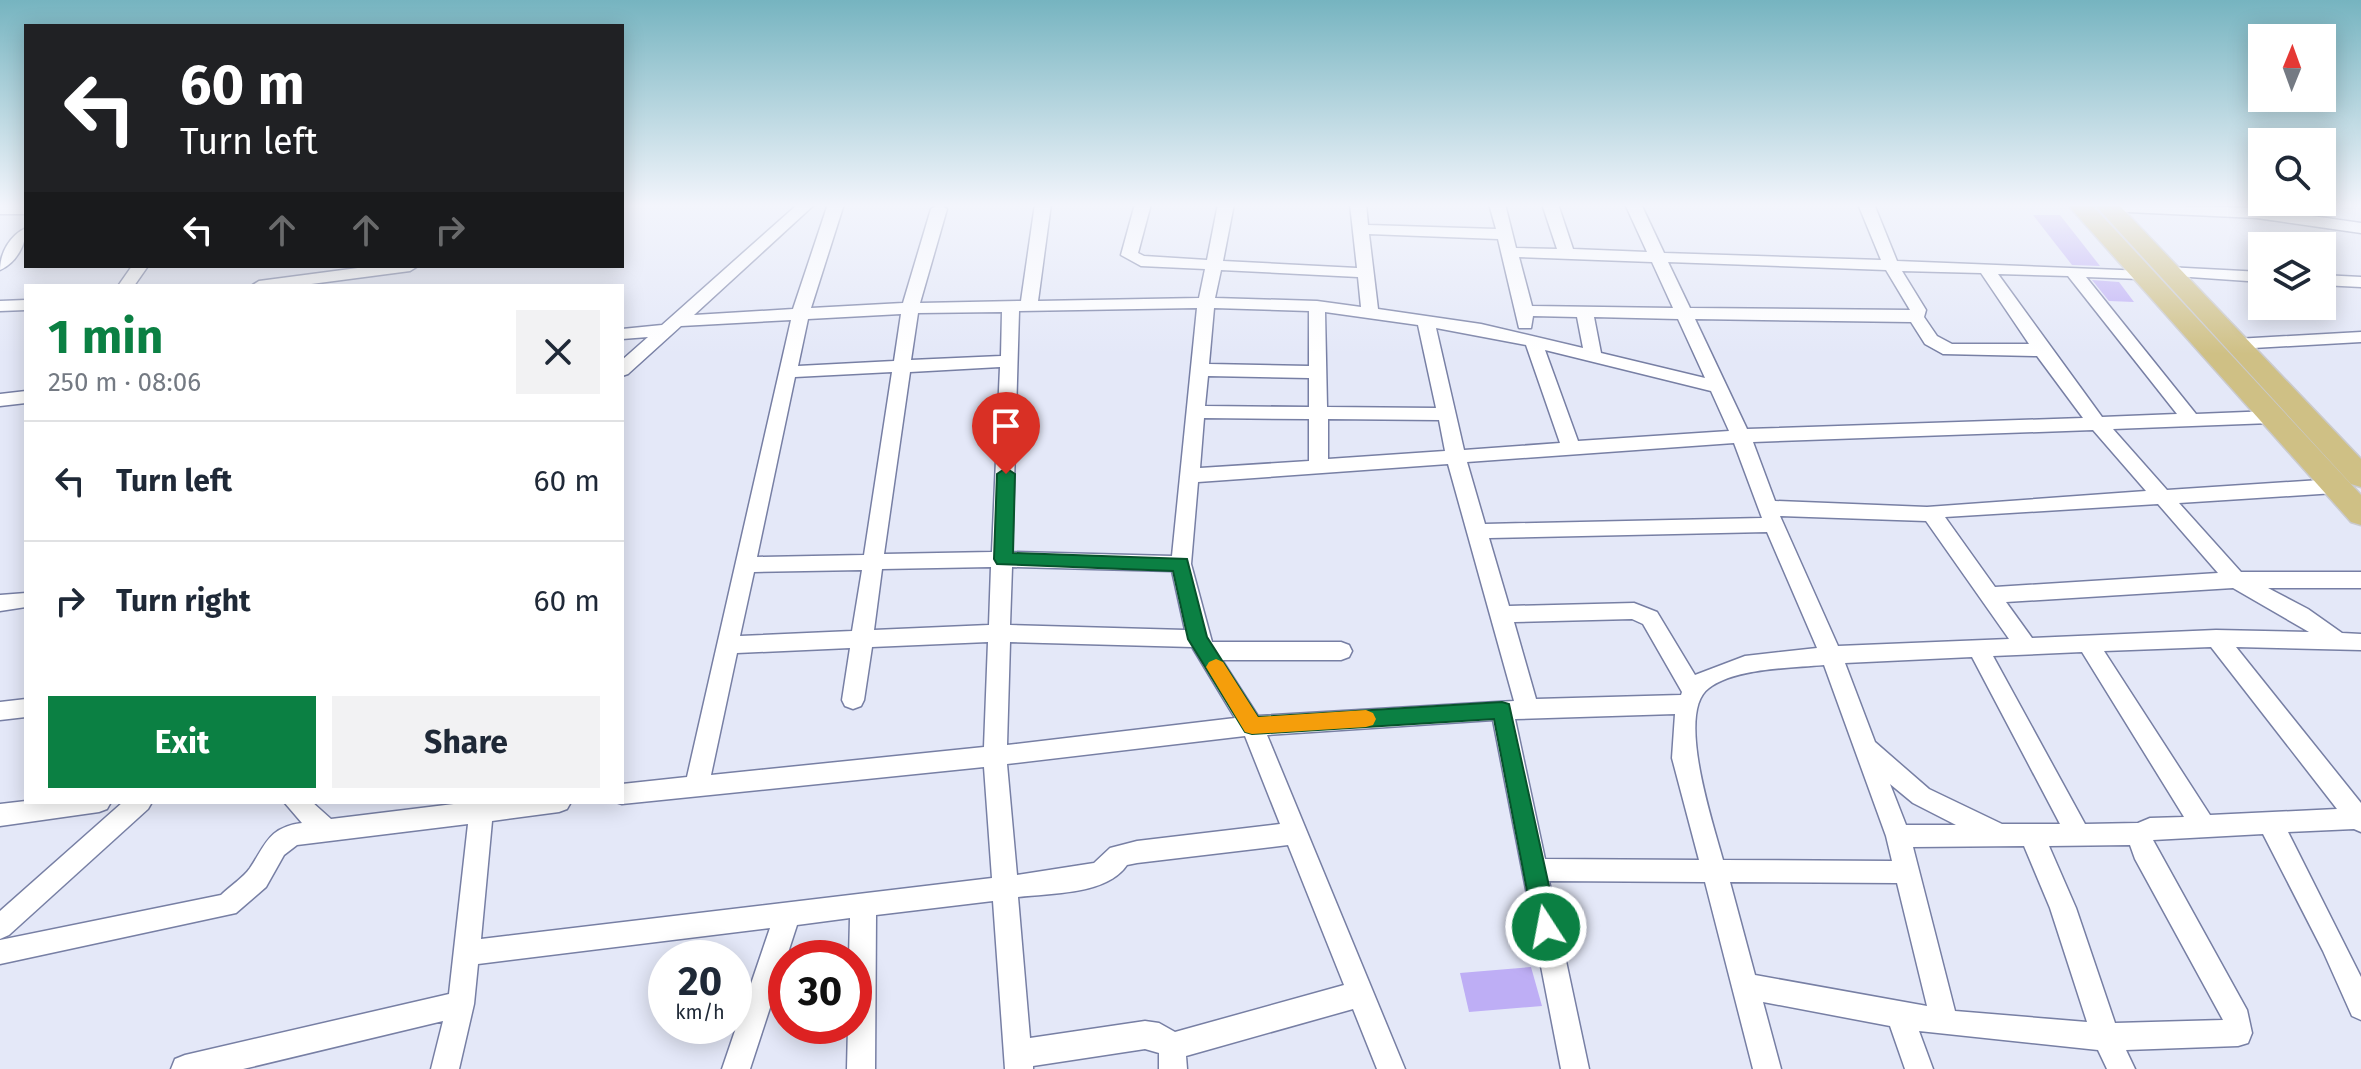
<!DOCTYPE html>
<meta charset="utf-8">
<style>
:root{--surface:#fff;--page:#f2f2f3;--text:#1f2937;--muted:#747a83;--line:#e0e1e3;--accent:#0b8043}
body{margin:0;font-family:"Fira Sans",sans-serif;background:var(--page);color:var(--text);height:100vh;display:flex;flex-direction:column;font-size:30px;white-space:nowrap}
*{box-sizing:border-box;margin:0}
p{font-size:26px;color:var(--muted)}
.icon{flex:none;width:44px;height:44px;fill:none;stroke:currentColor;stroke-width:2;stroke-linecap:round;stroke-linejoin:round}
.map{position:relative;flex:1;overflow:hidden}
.panel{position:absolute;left:24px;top:284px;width:600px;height:520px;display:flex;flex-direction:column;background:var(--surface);border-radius:0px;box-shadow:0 4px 20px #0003}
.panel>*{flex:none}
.top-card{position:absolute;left:24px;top:24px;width:600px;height:244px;border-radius:0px;box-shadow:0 4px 20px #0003;background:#202124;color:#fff;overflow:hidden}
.needle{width:52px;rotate:1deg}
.tools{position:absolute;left:2248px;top:24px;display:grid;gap:16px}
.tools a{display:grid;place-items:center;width:88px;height:88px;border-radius:0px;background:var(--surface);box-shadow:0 4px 20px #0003;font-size:40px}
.speed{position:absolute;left:648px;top:940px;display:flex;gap:16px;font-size:40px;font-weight:700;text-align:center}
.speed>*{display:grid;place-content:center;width:104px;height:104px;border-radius:50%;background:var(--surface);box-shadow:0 4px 20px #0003;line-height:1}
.speed small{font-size:20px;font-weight:400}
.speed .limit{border:12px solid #d22;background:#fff;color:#111}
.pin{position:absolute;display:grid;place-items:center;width:68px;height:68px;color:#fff;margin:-82px -34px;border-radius:50% 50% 50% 0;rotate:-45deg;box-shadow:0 0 8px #0007}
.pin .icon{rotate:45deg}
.me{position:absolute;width:88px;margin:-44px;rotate:349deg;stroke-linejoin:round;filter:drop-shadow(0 0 6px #0008)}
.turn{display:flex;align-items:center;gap:28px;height:168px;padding:0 24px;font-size:36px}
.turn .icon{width:104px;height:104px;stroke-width:2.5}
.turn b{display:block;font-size:56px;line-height:68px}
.lanes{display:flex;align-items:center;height:76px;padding:0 24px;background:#0003;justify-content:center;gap:40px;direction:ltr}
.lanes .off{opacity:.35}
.round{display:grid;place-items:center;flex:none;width:84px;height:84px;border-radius:0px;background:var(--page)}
.head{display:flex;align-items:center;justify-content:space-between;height:136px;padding:0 24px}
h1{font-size:48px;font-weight:700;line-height:60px;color:var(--accent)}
.action{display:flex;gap:16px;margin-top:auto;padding:16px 24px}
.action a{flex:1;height:92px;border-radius:0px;background:var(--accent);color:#fff;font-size:32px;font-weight:700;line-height:92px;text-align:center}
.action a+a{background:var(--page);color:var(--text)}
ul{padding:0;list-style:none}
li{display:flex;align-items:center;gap:24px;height:120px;padding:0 24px;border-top:2px solid var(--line)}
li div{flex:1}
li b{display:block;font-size:30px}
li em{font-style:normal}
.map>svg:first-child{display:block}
.building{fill:#beaef5}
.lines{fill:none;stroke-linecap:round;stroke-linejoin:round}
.street-casing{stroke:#777fa4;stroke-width:3}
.primary-casing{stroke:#cacace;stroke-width:3}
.street{fill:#fff;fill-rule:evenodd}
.primary{fill:#cfc085;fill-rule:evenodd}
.route{fill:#0b8043;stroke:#07532c;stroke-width:2}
.slow{fill:#f59e0b}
</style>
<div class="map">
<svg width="2361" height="1069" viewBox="0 0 2361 1069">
<rect width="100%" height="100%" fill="#e4e8f8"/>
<g class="building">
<path d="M2033,215H2060L2100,266L2072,265Z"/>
<path d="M2092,280L2119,282L2134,302L2109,301Z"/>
<path d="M1531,967L1542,1006L1469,1012L1460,973Z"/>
</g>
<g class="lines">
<defs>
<g id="street">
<rect x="0" y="204" width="26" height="10"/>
<path d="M798,204H815L694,315L793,309L828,204H844L811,308L903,303L931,209L939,204L947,209L920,303L1021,301L1035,204H1051L1038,301L1199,298L1205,269L1141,266L1121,255L1135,204H1151L1138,253L1144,256L1207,260L1218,204H1234L1223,261L1357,268L1350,204H1366L1368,225L1496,229L1489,204H1505L1516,248L1557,249L1542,204H1558L1573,249L1647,252L1625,204H1641L1664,253L1881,260L1858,204H1874L1897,261L2146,271L2148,274L2140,279L2086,277L2196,414L2271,411L2280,417L2271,423L2113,429L2167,490L2335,479L2345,486L2335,493L2179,503L2241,572H2361V588H2268L2308,609L2342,633L2361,634V650L2236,647L2361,803V832L2354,829L2288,832L2361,977V1020L2352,1016L2323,951L2263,834L2153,840L2247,1010L2252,1033L2248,1043L2238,1046L2126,1050L2135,1069H2107L2098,1050L1919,1031L1933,1069H1905L1890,1026L1763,1002L1781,1069H1753L1705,882L1549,881L1589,1069H1561L1493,720L1267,735L1405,1069H1377L1353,1009L1186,1056L1187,1069H1159V1053L1145,1049L1033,1066V1069H1005L993,901L876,915L875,1069H847L848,1026H854V958H849L850,918L797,925L750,1069H722L770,928L478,964L474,1004L459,1069H431L443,1021L243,1069H171L175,1059L185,1055L449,994L468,824L297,845L284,855L266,887L236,913L0,964V940L221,895C230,886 243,878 250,868C266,844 269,827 302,823L284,802H312L331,819L470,802H571L567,809L559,812L492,821L481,939L992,878L984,767L622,804L616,802H622V784L687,777L791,320L681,326L628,374L622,376V360L648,337L622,339V329L662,325ZM1369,234L1498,239L1519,328H1531L1533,316L1577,317L1583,348L1481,324L1378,309ZM1519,257L1652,262L1673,308L1532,306ZM1668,262L1886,270L1910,310L1690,308ZM1221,270L1358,277L1361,307L1317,301L1215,298ZM1902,271L1981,273L2029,344H1952L1937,336L1924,317L1926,310ZM1998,274L2068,276L2177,414L2102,417ZM1197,308L1172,556L1012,552L1019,311ZM1214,308L1309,311V366L1209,364ZM1002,312L1001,356L911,360L918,313ZM1325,312L1418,325L1436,408L1327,407ZM901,314L894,361L798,366L808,319ZM1594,317L1678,319L1705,378L1601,353ZM1695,319L1911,322L1925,344L1943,354L2037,356L2083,418L1747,429ZM1436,328L1526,345L1560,443L1464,450ZM1545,350L1711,391L1729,431L1578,441ZM1000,367L992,552L884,554L910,372ZM892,372L864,555L757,557L795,377ZM1208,376L1309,378V407L1205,406ZM1204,418L1309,419V461L1200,468ZM1328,419L1439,420L1445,451L1328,459ZM2093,430L2146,491L1927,507L1775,501L1753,442ZM1734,443L1762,518L1485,524L1467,462ZM1448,464L1514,701L1258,716L1222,660H1341L1349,657L1352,651L1349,645L1341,642H1212L1191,564L1198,482ZM2158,504L2218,573L1995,587L1945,517ZM1780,516L1926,521L2009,639L1838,646ZM1767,532L1817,648L1745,656L1695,675L1657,612L1634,603L1509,606L1489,538ZM991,567L989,625L874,630L882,569ZM1012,567L1172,571L1185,630L1010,625ZM862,570L852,631L740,636L754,572ZM2233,588L2309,632L2216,630L2032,638L2006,602ZM1632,619L1643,624L1682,692L1681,695L1536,699L1514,622ZM988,642L984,747L711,775L737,653L850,648L842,700L845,706L853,709L861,706L864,700L872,647ZM1010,642L1192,647L1235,718L1007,745ZM2211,647L2337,809L2210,815L2104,651ZM2082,652L2184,817L2150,818L2138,823L2085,824L1993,656ZM1972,657L2060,824H2002L1929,789L1875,742L1845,663ZM1824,665L1886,836L1892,861L1723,860C1714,826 1675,712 1709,688C1736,668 1791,668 1824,665ZM1675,714L1672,758L1699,860L1545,859L1515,719ZM1245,736L1280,824L1137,841L1110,848L1094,863L1017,875L1007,764ZM1890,784L1913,803L1956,825H1906ZM1288,845L1344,985L1175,1032L1159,1023L1145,1021L1030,1038L1018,897C1051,893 1107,895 1127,865L1137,863ZM2130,845L2135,859L2223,1020L2115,1023L2076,908L2049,846ZM2024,846L2050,908L2087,1022L1955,1011L1913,847ZM1730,882L1897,883L1927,1006L1755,975Z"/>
<path d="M2100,204L2257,208L2361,223V233L2257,218L2106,211L2101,209Z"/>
<path d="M26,228C26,245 16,263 0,270C0,253 10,235 26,228Z"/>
<path d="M132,266H148L134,286H118Z"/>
<path d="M373,266H418L410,271L296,286H251L259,281Z"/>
<path d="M2167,267L2262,272V282L2161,275L2159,272Z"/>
<path d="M2322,275L2361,277V287L2322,285Z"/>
<path d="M26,300V310L0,311V301Z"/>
<path d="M2361,332V342L2236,349L2227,344L2236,339Z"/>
<path d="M26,391V403L0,406V394Z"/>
<path d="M26,593V607L0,611V595Z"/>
<path d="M26,699V717L0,720V702Z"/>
<path d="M26,801V802H111L107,809L99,812L0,826V804Z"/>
<path d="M123,802H152L148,809L9,935L0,939V911Z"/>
</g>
<g id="primary">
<path d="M2067,204H2091L2361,495V525L2351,522Z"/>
<path d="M2094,204H2118L2361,459V487L2351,484Z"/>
</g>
</defs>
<use href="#street" class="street-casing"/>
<use href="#primary" class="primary-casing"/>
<use href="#street" class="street"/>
<use href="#primary" class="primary"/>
</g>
<linearGradient id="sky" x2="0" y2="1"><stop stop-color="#76b4c0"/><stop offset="0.58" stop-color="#f3f5fc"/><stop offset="1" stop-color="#f3f5fc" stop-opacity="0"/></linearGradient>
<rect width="2361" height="354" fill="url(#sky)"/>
<path class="route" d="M1006,468L1015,474L1013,553L1187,559L1207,637L1258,717L1502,702L1509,704L1558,927L1554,935L1546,938L1538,935L1534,927L1494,719L1252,734L1245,732L1188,639L1173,571L997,564L994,559L997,474Z"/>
<path class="slow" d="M1216,659L1223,662L1258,717L1366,710L1373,713L1376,719L1373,725L1366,727L1252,734L1245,732L1206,667L1209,662Z"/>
</svg>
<div class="tools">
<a><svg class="needle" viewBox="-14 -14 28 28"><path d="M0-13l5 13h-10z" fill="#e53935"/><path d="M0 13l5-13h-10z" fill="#747a83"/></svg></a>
<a><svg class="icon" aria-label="search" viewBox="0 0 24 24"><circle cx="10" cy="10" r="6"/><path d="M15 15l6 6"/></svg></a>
<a><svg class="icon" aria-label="layers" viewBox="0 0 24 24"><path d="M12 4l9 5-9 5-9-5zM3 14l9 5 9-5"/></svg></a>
</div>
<div class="speed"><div>20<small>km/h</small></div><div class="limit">30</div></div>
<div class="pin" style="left:1006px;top:474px;background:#d93025"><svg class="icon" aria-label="arrive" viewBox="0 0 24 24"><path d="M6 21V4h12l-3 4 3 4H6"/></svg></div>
<svg class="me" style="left:1546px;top:927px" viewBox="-20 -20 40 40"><circle r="17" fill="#0b8043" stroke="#fff" stroke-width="3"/><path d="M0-11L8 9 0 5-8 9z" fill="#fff"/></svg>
<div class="top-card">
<div class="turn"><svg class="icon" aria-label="left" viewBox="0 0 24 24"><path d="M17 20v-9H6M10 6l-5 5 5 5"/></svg><div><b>60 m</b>Turn left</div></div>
<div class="lanes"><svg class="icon" aria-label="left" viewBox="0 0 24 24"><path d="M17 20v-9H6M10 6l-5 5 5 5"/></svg><svg class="icon off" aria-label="ahead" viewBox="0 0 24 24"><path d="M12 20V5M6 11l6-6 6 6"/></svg><svg class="icon off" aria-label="ahead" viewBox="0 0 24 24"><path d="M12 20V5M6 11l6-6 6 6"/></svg><svg class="icon off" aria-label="right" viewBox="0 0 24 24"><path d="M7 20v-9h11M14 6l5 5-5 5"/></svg></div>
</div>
<section class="panel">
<div class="head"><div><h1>1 min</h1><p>250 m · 08:06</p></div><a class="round"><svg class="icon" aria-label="close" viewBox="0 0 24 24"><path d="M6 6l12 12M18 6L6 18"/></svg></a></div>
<ul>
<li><svg class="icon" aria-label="left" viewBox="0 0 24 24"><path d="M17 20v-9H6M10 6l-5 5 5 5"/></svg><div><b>Turn left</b></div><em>60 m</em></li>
<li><svg class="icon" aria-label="right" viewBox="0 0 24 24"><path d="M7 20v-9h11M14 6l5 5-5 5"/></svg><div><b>Turn right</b></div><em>60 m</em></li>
</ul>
<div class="action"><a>Exit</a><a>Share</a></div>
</section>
</div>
